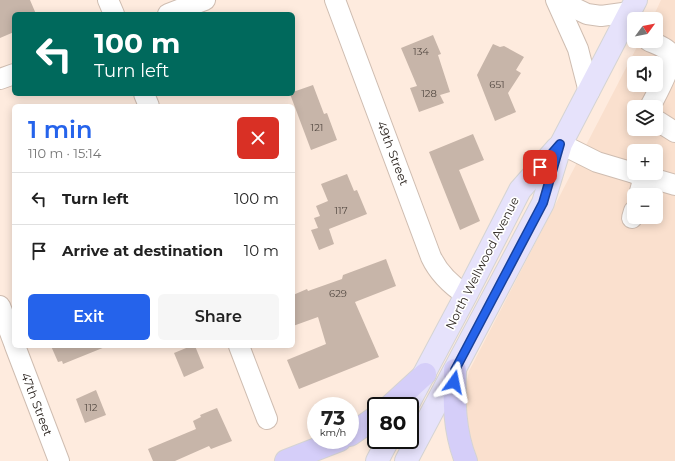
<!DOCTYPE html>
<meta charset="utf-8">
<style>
:root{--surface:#fff;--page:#f6f6f6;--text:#222;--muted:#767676;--line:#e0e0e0;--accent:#2563eb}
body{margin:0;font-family:Montserrat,sans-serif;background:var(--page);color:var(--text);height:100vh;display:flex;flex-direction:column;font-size:15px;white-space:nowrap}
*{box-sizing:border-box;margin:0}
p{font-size:13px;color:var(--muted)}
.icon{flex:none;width:22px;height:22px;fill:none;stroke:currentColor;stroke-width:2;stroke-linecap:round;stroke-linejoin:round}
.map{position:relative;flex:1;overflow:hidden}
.side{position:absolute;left:12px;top:104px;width:283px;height:244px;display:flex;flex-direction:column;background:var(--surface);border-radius:6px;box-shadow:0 2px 10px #0003}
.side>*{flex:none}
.top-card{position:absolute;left:12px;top:12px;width:283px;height:84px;border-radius:6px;box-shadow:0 2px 10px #0003;background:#00695c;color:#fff;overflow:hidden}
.needle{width:26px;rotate:58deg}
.buttons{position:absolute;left:627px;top:12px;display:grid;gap:8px}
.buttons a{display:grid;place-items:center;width:36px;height:36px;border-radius:6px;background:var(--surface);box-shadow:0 2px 10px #0003;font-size:20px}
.speed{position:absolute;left:307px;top:397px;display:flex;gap:8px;font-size:20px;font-weight:700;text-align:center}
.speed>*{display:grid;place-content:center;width:52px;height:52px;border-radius:50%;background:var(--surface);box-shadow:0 2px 10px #0003;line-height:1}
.speed small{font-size:10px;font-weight:400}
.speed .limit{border:2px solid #111;border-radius:6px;background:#fff;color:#111}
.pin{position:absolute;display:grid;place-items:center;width:34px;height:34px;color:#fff;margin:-17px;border-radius:8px;box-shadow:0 2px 6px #0006}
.me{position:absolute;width:44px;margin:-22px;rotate:12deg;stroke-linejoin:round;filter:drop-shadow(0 0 3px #0008)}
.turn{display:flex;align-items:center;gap:14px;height:84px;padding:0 16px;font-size:18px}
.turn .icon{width:52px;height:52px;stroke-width:2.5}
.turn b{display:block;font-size:28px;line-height:34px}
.round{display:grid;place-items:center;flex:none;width:42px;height:42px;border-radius:6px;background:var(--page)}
.summary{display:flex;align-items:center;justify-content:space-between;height:68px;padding:0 16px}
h1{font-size:24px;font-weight:600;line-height:30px;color:var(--accent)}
.cta{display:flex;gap:8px;margin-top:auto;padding:8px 16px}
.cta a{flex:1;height:46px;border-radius:6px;background:var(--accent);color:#fff;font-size:16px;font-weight:600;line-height:46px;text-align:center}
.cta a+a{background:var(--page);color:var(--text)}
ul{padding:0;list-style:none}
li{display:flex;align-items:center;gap:12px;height:52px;padding:0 16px;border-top:1px solid var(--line)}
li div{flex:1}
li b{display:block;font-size:15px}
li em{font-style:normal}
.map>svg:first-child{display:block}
.built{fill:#fae0ce;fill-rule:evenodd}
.building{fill:#c7b5a9}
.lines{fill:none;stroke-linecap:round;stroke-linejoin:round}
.minor-casing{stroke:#cfbdb1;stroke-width:22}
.major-casing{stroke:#d5d4d3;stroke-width:24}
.highway-casing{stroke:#d5d4d3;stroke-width:24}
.minor{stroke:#fff;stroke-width:20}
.major{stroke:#e6e2fb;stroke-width:22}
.highway{stroke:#d5cef9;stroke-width:22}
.route-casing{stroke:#184099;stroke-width:10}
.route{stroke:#2563eb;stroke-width:7}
.labels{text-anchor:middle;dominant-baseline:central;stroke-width:3.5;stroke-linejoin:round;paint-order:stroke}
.number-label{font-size:10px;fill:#544a43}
.street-label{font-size:12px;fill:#2d2621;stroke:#fff}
</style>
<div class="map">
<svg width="675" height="461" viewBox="0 0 675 461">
<rect width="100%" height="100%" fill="#feebde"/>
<path class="built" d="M661,0H675V461H473L462,408L469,371L640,41H656V19H652ZM634,63H656V85H634ZM634,107H656V129H634ZM634,151H656V173H634ZM634,195H656V217H634Z"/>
<g class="building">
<path d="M0,0H30L36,14H14V32L0,38Z"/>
<path d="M433,35L441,54L438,55L450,92L440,95L444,103L419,112L410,88L417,86L401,48Z"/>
<path d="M493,44L500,47L504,46L524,57L516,70L521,73L508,93L516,112L495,121L477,75Z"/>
<path d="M313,85L324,114L327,113L337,140L311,150L290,94H293V92Z"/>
<path d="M473,134L484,160L459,170L480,221L460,230L429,152Z"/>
<path d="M347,174L354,191L357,190L367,214L329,229L334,244L319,250L311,230L318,228L314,218L320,216L316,206L328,201L321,184Z"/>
<path d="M386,259L396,286L355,302L379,357L299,389L287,360L326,344L318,317L293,326V295L307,289L308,291L342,279L343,275Z"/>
<path d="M51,346H105V347L63,364L62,361L58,362Z"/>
<path d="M191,346H195L204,368L184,377L174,353Z"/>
<path d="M96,390L106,415L85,423L76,399Z"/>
<path d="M217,408L232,441L211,449L209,446L175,461H153L148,449L196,429L193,421L201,417L200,415Z"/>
</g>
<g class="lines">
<defs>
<g id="minor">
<path d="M108,0L114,14"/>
<path d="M335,0L431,257C439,274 451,285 466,295"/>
<path d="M556,0L578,49L589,92"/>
<path d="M558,0L587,14L601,16L630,12"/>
<path d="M168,14L205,0"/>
<path d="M649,41C656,44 665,47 669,52C675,63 656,95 650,107"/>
<path d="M0,79L14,74"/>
<path d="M144,94L149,106"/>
<path d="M656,120L675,132"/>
<path d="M561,144L597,162L634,173"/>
<path d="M634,173L675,185"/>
<path d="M639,195L644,176"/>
<path d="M632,218L634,211"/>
<path d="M0,306L14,343"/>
<path d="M15,346L59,461"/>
<path d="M239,346L267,419"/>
</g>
<g id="major">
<path d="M407,406L466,295L520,190L557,148"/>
<path d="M377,461L388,440"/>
<path d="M406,461L543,203L561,144L636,0"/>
</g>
<g id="highway">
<path d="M455,370C454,402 454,431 466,461"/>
<path d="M390,406L425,374"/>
<path d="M350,435L376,417"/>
<path d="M286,461L340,440"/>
</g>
</defs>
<use href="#minor" class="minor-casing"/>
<use href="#major" class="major-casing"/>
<use href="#highway" class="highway-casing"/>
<use href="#minor" class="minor"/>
<use href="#major" class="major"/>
<use href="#highway" class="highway"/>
</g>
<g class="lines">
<defs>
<path id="route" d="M454,382L455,370L543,203L560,144L540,167"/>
</defs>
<use href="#route" class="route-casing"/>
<use href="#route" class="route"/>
</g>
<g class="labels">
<g class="number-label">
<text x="421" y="51">134</text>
<text x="497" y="84">651</text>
<text x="429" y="93">128</text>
<text x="317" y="127">121</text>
<text x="341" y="210">117</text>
<text x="338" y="293">629</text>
<text x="91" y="407">112</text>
</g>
<g class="street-label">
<text transform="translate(393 153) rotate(69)">49th Street</text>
<text transform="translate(482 263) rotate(-63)">North Wellwood Avenue</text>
<text transform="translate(37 404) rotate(69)">47th Street</text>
</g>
</g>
</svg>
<div class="buttons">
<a><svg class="needle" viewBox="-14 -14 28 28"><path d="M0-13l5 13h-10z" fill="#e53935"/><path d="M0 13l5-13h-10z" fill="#767676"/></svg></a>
<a><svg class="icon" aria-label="sound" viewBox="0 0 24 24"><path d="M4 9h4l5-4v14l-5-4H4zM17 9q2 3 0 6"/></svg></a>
<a><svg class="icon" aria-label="layers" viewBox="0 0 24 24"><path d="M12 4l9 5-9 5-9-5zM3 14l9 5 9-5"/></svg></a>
<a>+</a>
<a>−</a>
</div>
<div class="speed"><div>73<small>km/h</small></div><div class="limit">80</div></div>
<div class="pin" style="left:540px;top:167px;background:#d93025"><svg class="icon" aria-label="arrive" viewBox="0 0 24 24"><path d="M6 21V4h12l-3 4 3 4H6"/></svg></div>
<svg class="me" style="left:454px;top:382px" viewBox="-20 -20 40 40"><path d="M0-17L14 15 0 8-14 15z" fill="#2563eb" stroke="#fff" stroke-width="4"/></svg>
<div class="top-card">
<div class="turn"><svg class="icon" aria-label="left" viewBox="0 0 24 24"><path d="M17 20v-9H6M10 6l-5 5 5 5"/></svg><div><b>100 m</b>Turn left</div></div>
</div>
<section class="side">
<div class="summary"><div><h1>1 min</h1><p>110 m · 15:14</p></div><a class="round" style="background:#d93025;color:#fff"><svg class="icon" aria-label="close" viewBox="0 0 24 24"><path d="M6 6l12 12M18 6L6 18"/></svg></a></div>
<ul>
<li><svg class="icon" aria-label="left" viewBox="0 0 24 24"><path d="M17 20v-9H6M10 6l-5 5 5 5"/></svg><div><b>Turn left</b></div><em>100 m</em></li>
<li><svg class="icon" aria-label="arrive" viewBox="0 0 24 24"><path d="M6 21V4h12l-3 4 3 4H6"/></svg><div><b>Arrive at destination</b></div><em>10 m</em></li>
</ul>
<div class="cta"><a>Exit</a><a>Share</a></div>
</section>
</div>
